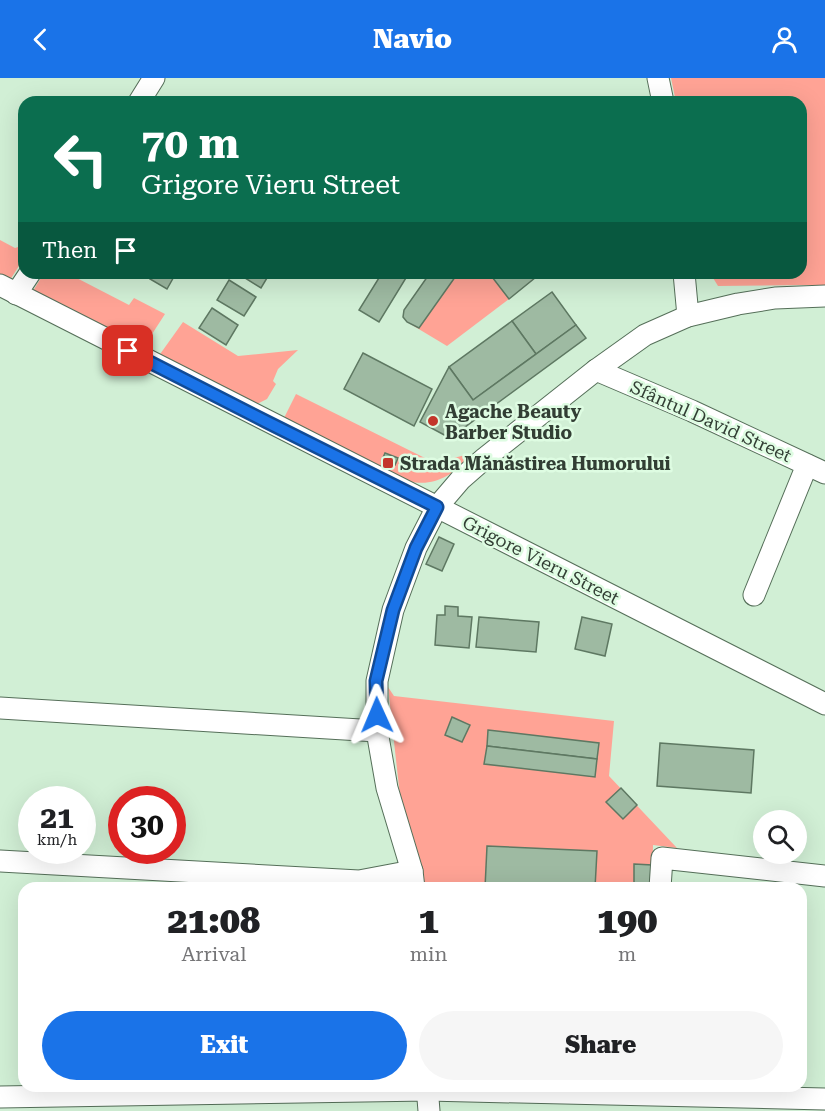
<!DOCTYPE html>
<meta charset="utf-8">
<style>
:root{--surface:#fff;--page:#f6f6f6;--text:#202124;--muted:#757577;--accent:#1a73e8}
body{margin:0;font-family:"Roboto Serif",serif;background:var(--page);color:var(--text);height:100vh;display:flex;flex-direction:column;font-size:22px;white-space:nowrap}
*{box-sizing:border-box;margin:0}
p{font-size:20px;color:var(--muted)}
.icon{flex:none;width:33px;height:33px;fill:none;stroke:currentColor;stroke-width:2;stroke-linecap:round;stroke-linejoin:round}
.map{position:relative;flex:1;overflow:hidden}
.side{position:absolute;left:18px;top:804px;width:789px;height:210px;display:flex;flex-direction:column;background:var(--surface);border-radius:18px;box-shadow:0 6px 24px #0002}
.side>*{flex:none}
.banner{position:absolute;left:18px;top:18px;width:789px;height:183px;border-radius:18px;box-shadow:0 6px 24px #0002;background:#0b6e4f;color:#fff;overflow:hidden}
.fabs{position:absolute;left:753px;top:732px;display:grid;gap:12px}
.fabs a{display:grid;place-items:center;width:54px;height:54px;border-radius:50%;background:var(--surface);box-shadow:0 6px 24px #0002;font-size:30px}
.speed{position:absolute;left:18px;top:708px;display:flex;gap:12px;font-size:30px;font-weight:700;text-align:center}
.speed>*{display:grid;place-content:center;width:78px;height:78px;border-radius:50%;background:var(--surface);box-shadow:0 6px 24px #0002;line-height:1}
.speed small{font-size:15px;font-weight:400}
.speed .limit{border:9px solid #d22;background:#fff;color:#111}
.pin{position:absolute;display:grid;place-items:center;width:51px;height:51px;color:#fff;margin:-26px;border-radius:12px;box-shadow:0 3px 9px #0006}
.me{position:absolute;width:66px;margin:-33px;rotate:359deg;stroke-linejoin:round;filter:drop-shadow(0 0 4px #0008)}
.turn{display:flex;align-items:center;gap:21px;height:126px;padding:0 24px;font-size:27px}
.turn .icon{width:78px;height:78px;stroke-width:2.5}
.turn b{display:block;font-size:42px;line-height:51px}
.then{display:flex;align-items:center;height:57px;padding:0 24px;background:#0003;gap:12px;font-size:22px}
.eta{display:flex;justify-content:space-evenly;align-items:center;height:102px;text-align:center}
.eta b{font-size:36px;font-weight:800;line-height:42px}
.action{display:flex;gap:12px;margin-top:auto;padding:12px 24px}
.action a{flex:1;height:69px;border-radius:36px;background:var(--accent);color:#fff;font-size:24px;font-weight:800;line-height:69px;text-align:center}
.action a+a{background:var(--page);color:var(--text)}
header{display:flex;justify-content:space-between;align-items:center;height:78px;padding:0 24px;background:var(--accent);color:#fff;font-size:27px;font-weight:800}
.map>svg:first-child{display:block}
.green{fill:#ffa395}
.building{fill:#9ebaa2;stroke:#5e7862;stroke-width:1.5}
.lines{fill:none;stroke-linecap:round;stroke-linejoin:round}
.minor-casing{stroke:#556f59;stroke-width:23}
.minor{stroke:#fff;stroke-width:21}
.route-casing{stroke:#114b97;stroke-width:15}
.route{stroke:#1a73e8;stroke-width:10}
.poi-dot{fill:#c3362b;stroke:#defce2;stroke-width:2}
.labels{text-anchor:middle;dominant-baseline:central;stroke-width:5;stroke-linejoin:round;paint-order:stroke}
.poi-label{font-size:18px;font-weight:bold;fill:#323e34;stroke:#defce2;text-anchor:start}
.street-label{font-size:18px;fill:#323e34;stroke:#defce2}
</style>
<header><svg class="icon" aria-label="back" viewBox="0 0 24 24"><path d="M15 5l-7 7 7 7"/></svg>Navio<svg class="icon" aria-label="person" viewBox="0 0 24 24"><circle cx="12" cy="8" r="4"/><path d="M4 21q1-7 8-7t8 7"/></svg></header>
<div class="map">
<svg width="825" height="1033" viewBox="0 0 825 1033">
<rect width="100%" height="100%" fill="#d1efd5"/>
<g class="green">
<path d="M671,0H825V208L813,207L718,208L710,195H801V24H676Z"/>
<path d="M0,162L15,170L24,167V180L10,202L0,197Z"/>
<path d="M44,195H67L129,227L134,220L165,236L143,270L33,213Z"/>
<path d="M430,195H489L509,221L447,268L407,244L403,239L404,232Z"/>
<path d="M183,244L238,278L298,272L278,291L273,303L276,306L267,321L255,327L158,279Z"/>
<path d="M296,316L435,385L465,377L471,383C449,396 435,410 408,403L284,340Z"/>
<path d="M388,609L394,618L614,643L609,698L677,770L653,767L652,810H426L401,727Z"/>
</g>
<g class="building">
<path d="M154,195H176L167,211L150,201Z"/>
<path d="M237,195H270L261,210Z"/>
<path d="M382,195H409L379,244L359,232Z"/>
<path d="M430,195H458L419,250L407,244L403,239L404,232Z"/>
<path d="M489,195H541L509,221Z"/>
<path d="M229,202L256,219L244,238L217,222Z"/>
<path d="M552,214L576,247L536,276L512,243Z"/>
<path d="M212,230L238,247L226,267L199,250Z"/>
<path d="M512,243L536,276L473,322L449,289Z"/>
<path d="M576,247L586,260L450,360L420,344L449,289L473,322Z"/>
<path d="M363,275L432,311L414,348L344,311Z"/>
<path d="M385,375L398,380L395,387L382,382Z"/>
<path d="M439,459L454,466L442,493L426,486Z"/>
<path d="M445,528L458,529V538L472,539L469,570L435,567L437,537H445Z"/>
<path d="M479,539L539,544L536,574L476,569Z"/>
<path d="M582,539L612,546L605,578L575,571Z"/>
<path d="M452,639L470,647L462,664L445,657Z"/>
<path d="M488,652L599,665L597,681L487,668Z"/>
<path d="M660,665L754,672L751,715L657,708Z"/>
<path d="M487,668L597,681L595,699L484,686Z"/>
<path d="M621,710L637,727L623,741L606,724Z"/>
<path d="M487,768L597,773L595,810H485Z"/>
<path d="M634,786L652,787V810H634Z"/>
</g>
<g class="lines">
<defs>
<g id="minor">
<path d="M658,0L663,24"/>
<path d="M139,24L154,0"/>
<path d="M684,195L688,238"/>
<path d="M0,207L825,626"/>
<path d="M16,216L30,195"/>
<path d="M596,292L692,333L825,395"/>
<path d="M754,517L807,387"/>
<path d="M0,630L377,653"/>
<path d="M0,783L359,803L412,793"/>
<path d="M414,810L412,793L387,710L377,653V603L393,532L416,470L437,429L461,401L485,380L596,292L645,257L688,238L738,226L775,220L825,218"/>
<path d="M660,810L662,780L825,798"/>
<path d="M427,1008L429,1033"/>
<path d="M0,1019L427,1012L825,1021"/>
</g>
</defs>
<use href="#minor" class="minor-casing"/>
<use href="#minor" class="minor"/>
</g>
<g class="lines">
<defs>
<path id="route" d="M128,273L267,344L437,429L416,470L393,532L376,603L377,637"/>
</defs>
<use href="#route" class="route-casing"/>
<use href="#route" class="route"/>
</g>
<g class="poi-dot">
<circle cx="433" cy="343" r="6"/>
<rect x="382" y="379" width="12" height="12" rx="3"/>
</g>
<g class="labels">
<g class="poi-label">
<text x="445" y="333">Agache Beauty<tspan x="445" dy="21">Barber Studio</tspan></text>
<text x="400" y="385">Strada Mănăstirea Humorului</text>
</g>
<g class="street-label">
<text transform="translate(711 343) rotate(24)">Sfântul David Street</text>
<text transform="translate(541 482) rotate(27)">Grigore Vieru Street</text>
</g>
</g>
</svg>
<div class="fabs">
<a><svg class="icon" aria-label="search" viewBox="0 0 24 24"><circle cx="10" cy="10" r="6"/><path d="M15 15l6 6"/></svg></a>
</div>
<div class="speed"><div>21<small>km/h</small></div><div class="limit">30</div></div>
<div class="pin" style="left:128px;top:273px;background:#d93025"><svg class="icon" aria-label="arrive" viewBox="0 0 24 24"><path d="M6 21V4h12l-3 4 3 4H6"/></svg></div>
<svg class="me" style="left:377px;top:637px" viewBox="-20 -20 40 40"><path d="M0-17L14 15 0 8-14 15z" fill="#1a73e8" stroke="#fff" stroke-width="4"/></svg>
<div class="banner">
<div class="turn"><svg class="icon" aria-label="left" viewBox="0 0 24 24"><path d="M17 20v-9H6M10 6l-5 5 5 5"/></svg><div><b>70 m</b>Grigore Vieru Street</div></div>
<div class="then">Then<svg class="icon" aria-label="arrive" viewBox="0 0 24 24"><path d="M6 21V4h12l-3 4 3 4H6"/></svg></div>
</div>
<section class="side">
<div class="eta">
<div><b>21:08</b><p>Arrival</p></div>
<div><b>1</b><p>min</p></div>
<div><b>190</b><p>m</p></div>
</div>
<div class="action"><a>Exit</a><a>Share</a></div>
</section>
</div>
